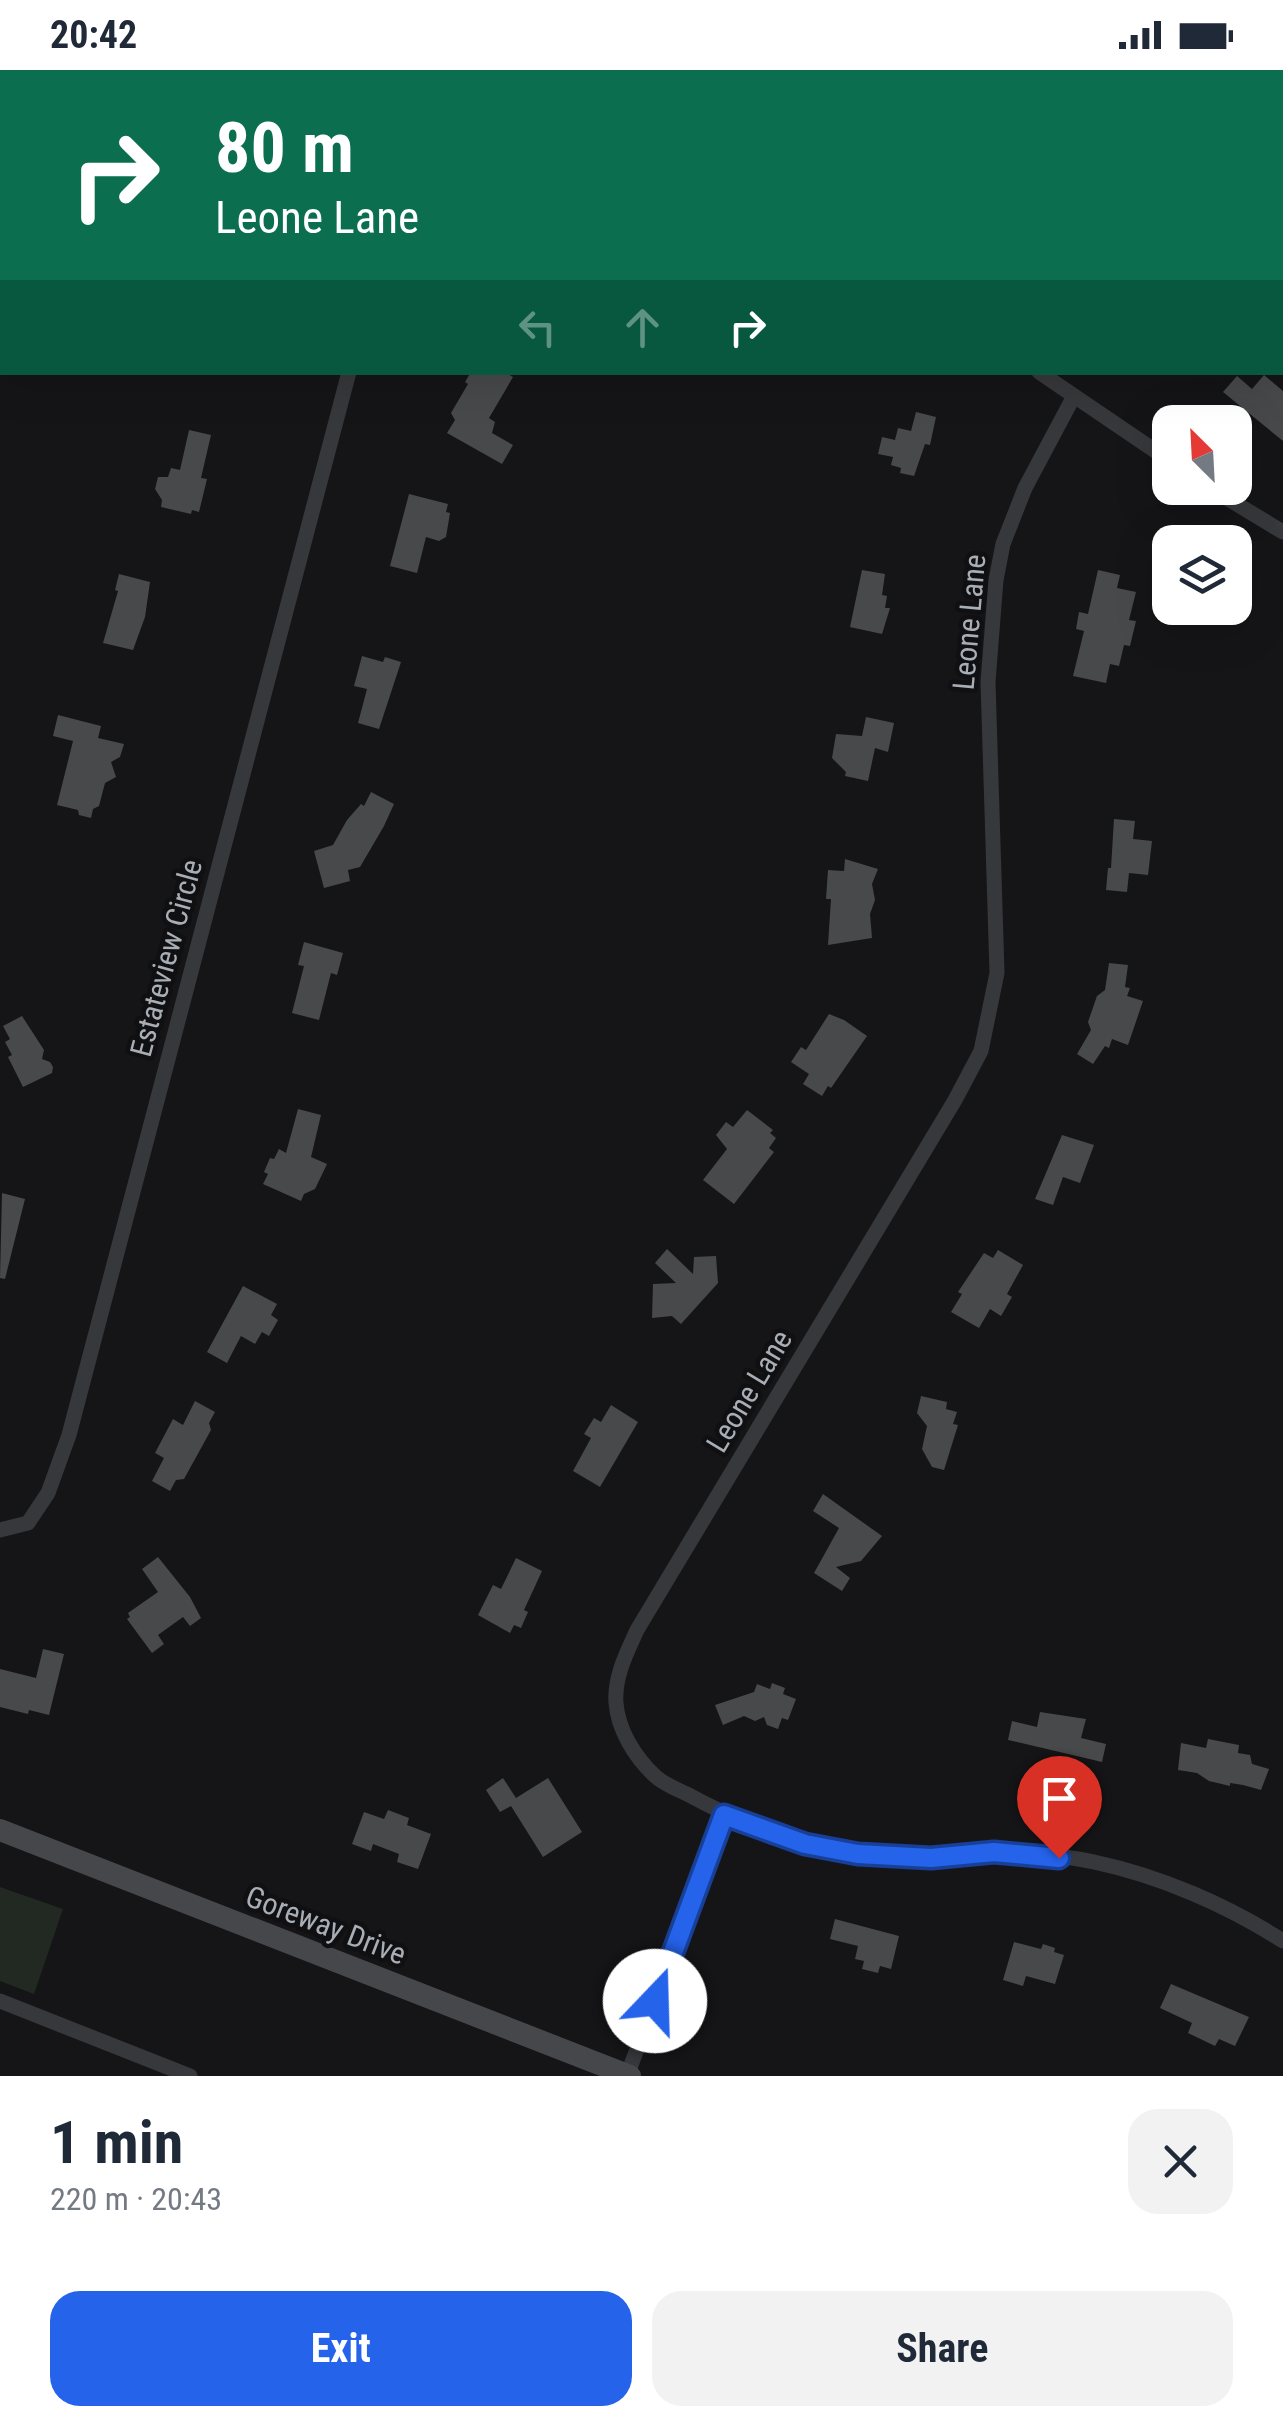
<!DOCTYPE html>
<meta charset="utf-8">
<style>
:root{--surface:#fff;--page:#f2f2f3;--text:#1f2937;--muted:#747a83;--accent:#2563eb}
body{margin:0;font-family:"Roboto Condensed",sans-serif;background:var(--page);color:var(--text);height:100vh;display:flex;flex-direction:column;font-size:38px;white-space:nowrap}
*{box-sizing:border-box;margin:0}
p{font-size:32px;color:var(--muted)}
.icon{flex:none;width:55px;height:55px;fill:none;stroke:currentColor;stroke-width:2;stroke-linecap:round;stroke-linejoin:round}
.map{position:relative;height:2006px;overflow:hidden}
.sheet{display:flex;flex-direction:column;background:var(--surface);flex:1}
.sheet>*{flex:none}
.hud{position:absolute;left:0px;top:0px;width:1285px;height:305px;box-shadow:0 10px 40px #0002;background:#0b6e4f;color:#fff;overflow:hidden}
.needle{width:65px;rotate:336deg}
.buttons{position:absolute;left:1152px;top:335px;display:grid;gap:20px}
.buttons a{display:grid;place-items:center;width:100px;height:100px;border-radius:20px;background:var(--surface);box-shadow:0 10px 40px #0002;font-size:50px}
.pin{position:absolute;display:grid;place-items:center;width:85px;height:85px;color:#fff;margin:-102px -42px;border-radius:50% 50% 50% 0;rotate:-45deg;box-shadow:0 0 10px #0007}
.pin .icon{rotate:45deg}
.me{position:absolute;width:110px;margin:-55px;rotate:21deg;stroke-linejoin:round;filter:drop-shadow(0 0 8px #0008)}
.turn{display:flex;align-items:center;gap:35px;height:210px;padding:0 50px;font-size:45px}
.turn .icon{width:130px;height:130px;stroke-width:2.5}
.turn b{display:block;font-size:70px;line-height:85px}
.lanes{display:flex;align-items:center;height:95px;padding:0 50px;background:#0003;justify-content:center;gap:50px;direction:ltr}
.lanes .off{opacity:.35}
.round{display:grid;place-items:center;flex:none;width:105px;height:105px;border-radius:30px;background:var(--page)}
.overview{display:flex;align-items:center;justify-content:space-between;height:170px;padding:0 50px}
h1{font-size:60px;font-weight:700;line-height:75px}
.action{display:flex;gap:20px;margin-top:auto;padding:20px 50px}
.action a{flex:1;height:115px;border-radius:30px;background:var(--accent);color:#fff;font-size:40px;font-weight:700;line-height:115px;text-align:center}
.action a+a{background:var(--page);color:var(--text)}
.status{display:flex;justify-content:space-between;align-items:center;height:70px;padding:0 50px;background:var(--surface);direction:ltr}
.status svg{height:28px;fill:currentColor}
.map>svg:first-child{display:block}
.green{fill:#222822}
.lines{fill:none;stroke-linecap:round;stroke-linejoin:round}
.stream{stroke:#323c40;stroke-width:5}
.building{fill:#47494b}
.street{stroke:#36383b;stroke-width:15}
.secondary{stroke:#45474b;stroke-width:22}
.route-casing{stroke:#184099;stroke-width:25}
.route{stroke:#2563eb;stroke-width:18}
.labels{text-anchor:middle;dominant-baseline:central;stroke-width:9;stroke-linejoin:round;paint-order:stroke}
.street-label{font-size:30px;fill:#a8aeb5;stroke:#101012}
</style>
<div class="status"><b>20:42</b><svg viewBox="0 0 49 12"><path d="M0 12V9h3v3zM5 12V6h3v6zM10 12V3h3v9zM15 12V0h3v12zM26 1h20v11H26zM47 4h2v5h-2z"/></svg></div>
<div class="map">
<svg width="1283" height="2006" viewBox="0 0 1283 2006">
<rect width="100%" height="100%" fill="#151517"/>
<path class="green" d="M0,1817L63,1839L34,1924L0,1911Z"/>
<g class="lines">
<path class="stream" d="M833,2L837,0"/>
</g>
<g class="building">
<path d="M471,302H505L513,307L489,348L495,352L492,363L513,375L502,394L447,363L455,350L451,343L468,314L465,312Z"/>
<path d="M1264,305L1283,321V371L1223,322L1237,306L1252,319Z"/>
<path d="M916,342L936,347L930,375L925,374L914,406L900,403L901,398L891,395L893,387L878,384L882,367L895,370L898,358L911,361Z"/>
<path d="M189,360L211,365L201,408L207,409L199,442L192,440L191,444L161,437L162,430L155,419L158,407H168L171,398L180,400Z"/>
<path d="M409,424L448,434L446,442L450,443L446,467L439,471L426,467L417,503L390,496Z"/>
<path d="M862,500L885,504L882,525L887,526L885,538H890L882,564L850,557Z"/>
<path d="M1098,500L1120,505L1117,518L1136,522L1129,550L1136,551L1130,576L1124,575L1119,596L1110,594L1106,613L1073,606L1084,561L1076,559L1079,542L1088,544Z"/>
<path d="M119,504L150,512L145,547L133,580L103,573L118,521L115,520Z"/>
<path d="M362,586L383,592L385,587L401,592L379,659L358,653L367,619L354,616Z"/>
<path d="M58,645L101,656L98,668L124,674L120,687L111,692L116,707L105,713L99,736L93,739L91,748L79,745L78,740L57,735L73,671L53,666Z"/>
<path d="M866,647L894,653L888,682L875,678L868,711L845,706L846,702L832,688L836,664L862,666Z"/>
<path d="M371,722L394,734L384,756L360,797L348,800L350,811L324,818L314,781L333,775L347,750L361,734L364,736Z"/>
<path d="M1114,749L1135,751L1133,769L1152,771L1148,805L1129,803L1127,822L1106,820L1108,798H1111Z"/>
<path d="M845,789L878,799L872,814L875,830L870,844L872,868L828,875L831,829H826L828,800L844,801Z"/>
<path d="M304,872L343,883L337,905L331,903L319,950L292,943L304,896L298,895Z"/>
<path d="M1109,893L1128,895L1125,917L1130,918L1127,926L1143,931L1128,975L1112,969L1109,978L1105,976L1093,994L1077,984L1091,960L1088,952L1097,926L1105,920Z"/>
<path d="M829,944L844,950L867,966L831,1018L828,1016L822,1026L803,1014L809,1004L791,992L801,977L806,980Z"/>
<path d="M22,946L44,980L42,989L50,992L53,997L52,1003L23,1017L8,987L12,985L5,972L10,969L3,956Z"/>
<path d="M298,1039L321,1045L311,1087L327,1094L315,1119L304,1124L301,1131L263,1114L268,1104L264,1102L270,1088L274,1089L279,1079L286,1083Z"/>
<path d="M747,1040L773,1060L770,1063L776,1068L769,1078L774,1082L734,1134L703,1110L727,1079L716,1065L726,1052L733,1057Z"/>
<path d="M1062,1065L1094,1075L1080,1113L1063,1107L1053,1135L1035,1129Z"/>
<path d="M2,1123L25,1129L5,1209L0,1208Z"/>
<path d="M667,1179L693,1204L694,1187L716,1186L718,1213L681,1254L672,1246L652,1248L653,1214L676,1213L655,1193Z"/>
<path d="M998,1180L1023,1195L1007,1224L1012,1227L1001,1246L990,1239L979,1258L951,1242L962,1224L958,1222L984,1183L993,1188Z"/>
<path d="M243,1216L277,1234L271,1245L278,1250L269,1266L262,1262L255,1274L241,1266L227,1293L207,1282Z"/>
<path d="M921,1326L947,1332L946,1339L957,1342L953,1354L958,1355L944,1400L932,1397L922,1379L927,1356L917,1343Z"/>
<path d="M195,1331L215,1342L209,1353L211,1360L184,1409L176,1410L170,1421L152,1411L164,1388L155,1383L173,1349L183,1355Z"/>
<path d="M611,1335L638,1352L600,1417L573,1401L591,1368L584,1364L594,1348L601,1352Z"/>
<path d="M823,1424L882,1466L861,1491L836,1497L850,1508L842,1521L814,1503L839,1458L813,1441Z"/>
<path d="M158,1487L190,1527L201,1548L190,1556L183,1547L158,1565L164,1574L152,1583L127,1549L130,1547L128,1543L158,1522L142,1499Z"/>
<path d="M516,1488L542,1501L524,1540L528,1542L521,1558L514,1555L510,1563L478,1545L493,1515L501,1519Z"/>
<path d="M43,1579L64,1584L49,1645L29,1640L28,1644L0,1637V1599L36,1608Z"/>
<path d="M772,1613L785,1618L783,1624L796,1629L788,1650L782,1648L778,1659L767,1655L764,1647L755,1651L744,1646L723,1655L715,1635L754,1622L757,1614L770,1619Z"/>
<path d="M1040,1642L1086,1649L1081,1668L1106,1674L1102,1692L1008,1670L1012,1651L1037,1657Z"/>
<path d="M1208,1669L1239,1675L1238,1683L1250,1685L1252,1694L1269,1699L1261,1720L1243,1715L1230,1713V1716L1209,1711L1197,1703L1178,1700L1181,1673L1206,1678Z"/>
<path d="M503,1708L516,1728L548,1708L582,1762L543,1787L511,1736L500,1742L486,1720Z"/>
<path d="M388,1740L409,1748L407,1755L431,1764L418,1799L397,1792L399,1784L373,1774L371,1781L352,1774L364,1742L384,1749Z"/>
<path d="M835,1849L899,1866L891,1899L880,1896L878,1903L862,1899L864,1891L855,1889L858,1876L830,1869Z"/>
<path d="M1014,1872L1041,1879L1043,1874L1055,1878L1054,1882L1064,1885L1055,1914L1026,1906L1023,1916L1003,1910Z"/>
<path d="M1171,1914L1249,1947L1235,1976L1219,1969L1215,1976L1188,1963L1192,1953L1160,1938Z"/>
</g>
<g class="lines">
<g class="street">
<path d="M396,0L403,2"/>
<path d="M427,2L428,0"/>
<path d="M1039,302L1170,391"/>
<path d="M1074,326L1025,418L1003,474L996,510L988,612L997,903L981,981L955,1030L637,1560C627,1582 614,1607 616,1633C618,1660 635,1687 654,1705C663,1714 676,1719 687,1724C740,1753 798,1776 859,1783C937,1793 1017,1774 1094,1792C1160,1806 1227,1835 1283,1871"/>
<path d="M1210,418L1283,462"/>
<path d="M0,1460L28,1453L48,1423L69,1365L349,302"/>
<path d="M0,1931L190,2006"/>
<path d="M627,2006L724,1745"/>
</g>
<path class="secondary" d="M0,1760L630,2006"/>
</g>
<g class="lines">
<defs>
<path id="route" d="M655,1931L724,1745L805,1774L858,1784L931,1788L994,1782L1059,1788"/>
</defs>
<use href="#route" class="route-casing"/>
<use href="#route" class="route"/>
</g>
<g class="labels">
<g class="street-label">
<text transform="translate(969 552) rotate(-85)">Leone Lane</text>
<text transform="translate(166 888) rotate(-75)">Estateview Circle</text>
<text transform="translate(749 1321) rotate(-59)">Leone Lane</text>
<text transform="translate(326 1855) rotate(21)">Goreway Drive</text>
</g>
</g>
</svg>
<div class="buttons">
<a><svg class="needle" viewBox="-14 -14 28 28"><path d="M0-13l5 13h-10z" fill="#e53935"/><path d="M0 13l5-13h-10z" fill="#747a83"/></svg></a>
<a><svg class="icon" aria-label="layers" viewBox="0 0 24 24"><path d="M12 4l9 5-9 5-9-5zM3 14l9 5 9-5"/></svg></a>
</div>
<div class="pin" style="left:1059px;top:1788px;background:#d93025"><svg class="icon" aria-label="arrive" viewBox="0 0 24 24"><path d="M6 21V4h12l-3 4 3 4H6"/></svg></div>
<svg class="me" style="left:655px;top:1931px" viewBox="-20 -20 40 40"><circle r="19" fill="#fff"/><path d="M0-13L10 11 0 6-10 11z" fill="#2563eb"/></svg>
<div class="hud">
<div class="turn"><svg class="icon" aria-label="right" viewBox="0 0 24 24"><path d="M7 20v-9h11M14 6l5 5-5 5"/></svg><div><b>80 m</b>Leone Lane</div></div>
<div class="lanes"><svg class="icon off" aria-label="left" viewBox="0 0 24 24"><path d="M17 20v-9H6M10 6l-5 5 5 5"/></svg><svg class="icon off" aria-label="ahead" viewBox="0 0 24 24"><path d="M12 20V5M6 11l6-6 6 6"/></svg><svg class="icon" aria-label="right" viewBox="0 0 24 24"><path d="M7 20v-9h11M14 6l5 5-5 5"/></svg></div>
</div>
</div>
<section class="sheet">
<div class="overview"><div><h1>1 min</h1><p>220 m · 20:43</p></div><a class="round"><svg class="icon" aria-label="close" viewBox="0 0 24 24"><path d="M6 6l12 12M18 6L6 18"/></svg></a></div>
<div class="action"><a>Exit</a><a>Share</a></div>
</section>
